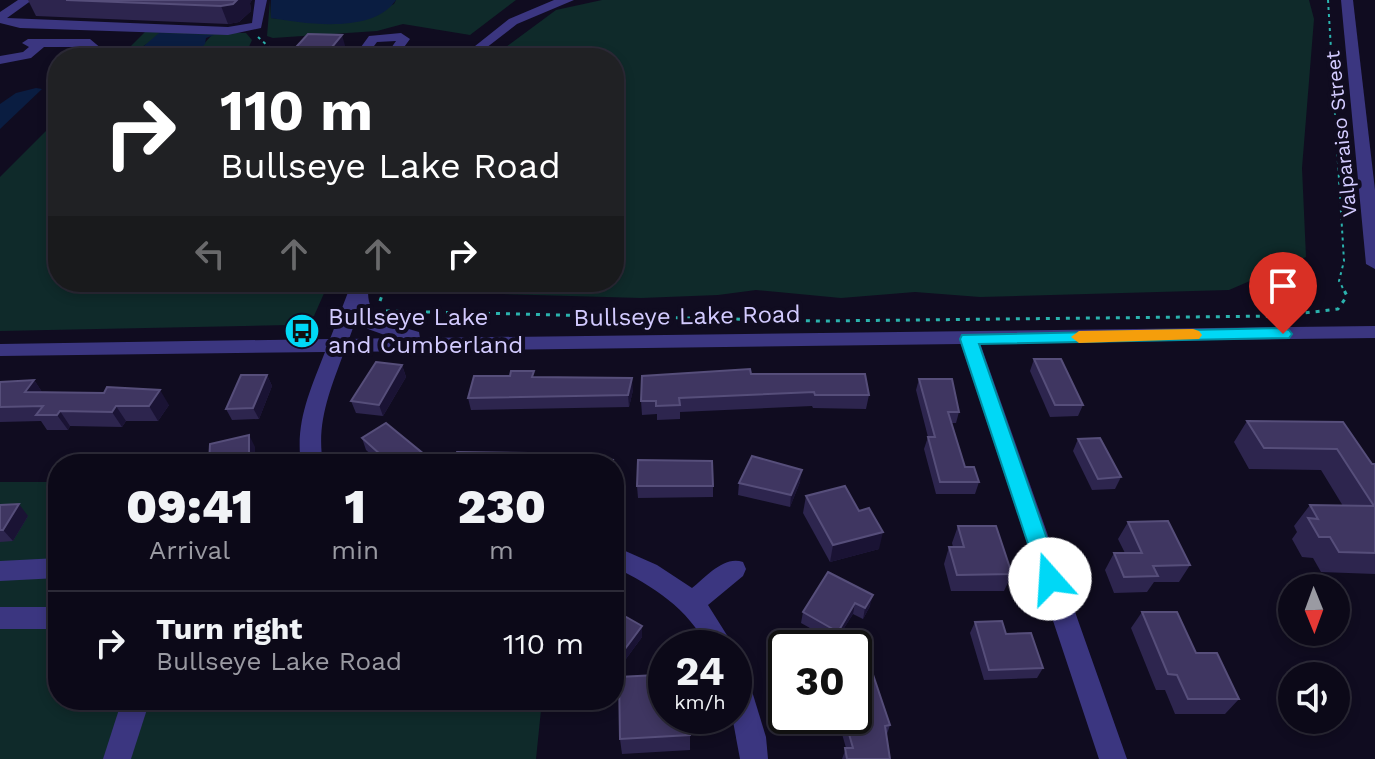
<!DOCTYPE html>
<style>
:root{--surface:#0c0918;--page:#1a1725;--text:#f1f3f6;--muted:#9a9aa2;--line:#2c2a37}
body{margin:0;font-family:"Work Sans",sans-serif;background:var(--page);color:var(--text);height:100vh;display:flex;flex-direction:column;font-size:30px;white-space:nowrap}
*{box-sizing:border-box;margin:0}
p{font-size:26px;color:var(--muted)}
.icon{flex:none;width:44px;height:44px;fill:none;stroke:currentColor;stroke-width:2;stroke-linecap:round;stroke-linejoin:round}
.map{position:relative;flex:1;overflow:hidden}
.panel{position:absolute;left:48px;top:454px;width:576px;height:256px;display:flex;flex-direction:column;background:var(--surface);border-radius:32px;box-shadow:0 4px 12px #0003,0 0 0 2px var(--line)}
.panel>*{flex:none}
.hud{position:absolute;left:48px;top:48px;width:576px;height:244px;border-radius:32px;box-shadow:0 4px 12px #0003,0 0 0 2px var(--line);background:#202124;color:#fff;overflow:hidden}
.needle{width:52px;rotate:179deg}
.controls{position:absolute;left:1278px;top:574px;display:grid;gap:16px}
.controls a{display:grid;place-items:center;width:72px;height:72px;border-radius:50%;background:var(--surface);box-shadow:0 4px 12px #0003,0 0 0 2px var(--line);font-size:40px}
.speed{position:absolute;left:648px;top:630px;display:flex;gap:16px;font-size:40px;font-weight:700;text-align:center}
.speed>*{display:grid;place-content:center;width:104px;height:104px;border-radius:50%;background:var(--surface);box-shadow:0 4px 12px #0003,0 0 0 2px var(--line);line-height:1}
.speed small{font-size:20px;font-weight:400}
.speed .limit{border:4px solid #111;border-radius:12px;background:#fff;color:#111}
.pin{position:absolute;display:grid;place-items:center;width:68px;height:68px;color:#fff;margin:-82px -34px;border-radius:50% 50% 50% 0;rotate:-45deg;box-shadow:0 0 8px #0007}
.pin .icon{rotate:45deg}
.me{position:absolute;width:88px;margin:-44px;rotate:341deg;stroke-linejoin:round;filter:drop-shadow(0 0 6px #0008)}
.turn{display:flex;align-items:center;gap:28px;height:168px;padding:0 40px;font-size:36px}
.turn .icon{width:104px;height:104px;stroke-width:2.5}
.turn b{display:block;font-size:56px;line-height:68px}
.lanes{display:flex;align-items:center;height:76px;padding:0 40px;background:#0003;justify-content:center;gap:40px;direction:ltr}
.lanes .off{opacity:.35}
.eta{display:flex;justify-content:space-evenly;align-items:center;height:136px;text-align:center}
.eta b{font-size:48px;font-weight:800;line-height:56px}
ul{padding:0;list-style:none}
li{display:flex;align-items:center;gap:24px;height:104px;padding:0 40px;border-top:2px solid var(--line)}
li div{flex:1}
li b{display:block;font-size:30px}
li em{font-style:normal}
.map>svg:first-child{display:block}
.green{fill:#0f2a2a}
.water{fill:#0a1d41}
.lines{fill:none;stroke-linecap:round;stroke-linejoin:round}
.path-far1{stroke:#2bb3ae;stroke-width:2;stroke-dasharray:3 4;stroke-linecap:butt}
.path{stroke:#2bb3ae;stroke-width:3;stroke-dasharray:4 6;stroke-linecap:butt}
.minor{fill:#3b3680;fill-rule:evenodd}
.wall{fill:#2d254e}
.shaded-wall{fill:#1a1334}
.building{fill:#3f3661;stroke:#564e7a;stroke-width:2}
.route{fill:#00d8f6;stroke:#008ca0;stroke-width:2}
.slow{fill:#f59e0b}
.labels{text-anchor:middle;dominant-baseline:central;stroke-width:8;stroke-linejoin:round;paint-order:stroke}
.far-street-label{font-size:20px;fill:#d3cbff;stroke:#100c20}
.street-label{font-size:24px;fill:#d3cbff;stroke:#100c20}
.poi-label{font-size:24px;fill:#d3cbff;stroke:#100c20;text-anchor:start}
</style>
<div class="map">
<svg width="1375" height="759" viewBox="0 0 1375 759">
<rect width="100%" height="100%" fill="#100c20"/>
<g class="green">
<path d="M270,0L271,18L316,22L362,20L394,4L396,0H516L470,35L403,24L377,31L273,38L267,36Z"/>
<path d="M602,0H1309L1314,19L1302,168L1306,257L1229,290L980,297L915,292L841,298L756,290L718,295L641,298L400,291L403,282H614V58H491L556,10Z"/>
<path d="M145,32L246,33L252,40L244,58H191L211,36C177,37 155,30 130,58H119Z"/>
<path d="M58,119V282H329L314,316L288,325L0,331V177Z"/>
<path d="M0,482H58V700H444L541,710L536,759H0Z"/>
</g>
<g class="water">
<path d="M271,0H396C373,34 306,24 271,18Z"/>
<path d="M159,33L214,35L206,38L205,44L191,58H130Z"/>
<path d="M36,88L42,89L0,129V104L16,93Z"/>
</g>
<g class="lines">
<g class="path-far1">
<path d="M1328,0L1344,261L1339,281L1345,292"/>
<path d="M258,37L269,47L294,51"/>
<path d="M383,292L387,282"/>
</g>
<g class="path">
<path d="M380,301L384,290"/>
<path d="M386,311L821,321L1279,316L1338,309L1347,296L1344,290"/>
</g>
<g class="minor">
<path d="M18,0H32L7,18L228,27L252,23L255,0H267L261,28L228,35L20,28L0,23V12Z"/>
<path d="M554,0H574L517,24L473,58H460L509,19Z"/>
<path d="M1341,0H1353L1375,190V269L1366,264Z"/>
<path d="M401,33L410,39L396,58H384L396,41L377,42L365,58H353L369,36Z"/>
<path d="M28,39H90L102,49L95,58H82L89,49L87,47H44L31,58L0,64V56L23,52L29,47L22,43Z"/>
<path d="M352,282H370C365,296 370,311 381,321L419,332L420,338L1375,326V338L980,343L1127,759H1099L961,344L344,352C330,391 316,422 323,464H301C295,422 310,391 325,352L0,356V344L330,339ZM357,317L368,329L393,338L349,339Z"/>
<path d="M614,546L657,565L692,588C706,577 724,555 743,562L746,569L743,576L708,605L735,648L734,650V648H708C688,608 653,586 614,567Z"/>
<path d="M58,558V578L0,581V561Z"/>
<rect x="0" y="607" width="58" height="22"/>
<path d="M734,662L744,666L747,675L766,737L768,759H740L732,716Z"/>
<path d="M122,700H150L131,759H103Z"/>
</g>
</g>
<g class="wall">
<path d="M28,0H252L250,3L251,11L239,22L228,24L36,16Z"/>
<path d="M1034,359L1083,405L1078,416L1050,417L1030,371Z"/>
<path d="M402,365L406,377L383,416L356,413L351,401Z"/>
<path d="M751,374L869,395L866,409L813,408L812,406L680,412V419L657,420V414L642,415L641,401Z"/>
<path d="M267,375L272,386L259,419L232,420L226,409Z"/>
<path d="M510,376L535,377L633,390L629,407L471,410L468,398Z"/>
<path d="M919,379L959,412L956,423H951L965,467L979,482L975,494H936L924,449L928,437L916,390Z"/>
<path d="M34,380L42,392L169,405L158,421H126L122,427L70,426L68,430H47L41,421L0,422V382Z"/>
<path d="M1247,421L1343,422L1372,464H1375V574L1321,572L1313,558L1302,557L1292,539L1297,532L1294,526L1310,505L1343,506L1321,470L1249,469L1234,442Z"/>
<path d="M362,438L425,455L428,464H382L366,450Z"/>
<path d="M1078,439L1121,477L1115,489L1092,490L1073,451Z"/>
<path d="M800,482L790,507L738,495L739,483Z"/>
<path d="M637,486H713V497L638,498Z"/>
<path d="M806,496L859,511L879,549L830,562L803,513Z"/>
<path d="M0,505L28,516L13,541L0,542Z"/>
<path d="M1128,522L1190,565L1179,582H1154L1147,592L1114,593L1105,570L1114,553H1125L1118,539Z"/>
<path d="M958,526L1012,574L1004,591H951L944,564L949,547H953L952,543Z"/>
<path d="M828,572L870,606L863,619L853,614L835,642L801,623L803,612Z"/>
<path d="M614,610L642,626V637L620,667L614,664Z"/>
<path d="M1142,612L1196,653L1239,699L1225,714H1175L1165,690H1156L1131,628Z"/>
<path d="M975,622L1043,668L1037,678L984,680L970,633Z"/>
<path d="M658,705L690,735V750L622,754L620,739Z"/>
<path d="M837,716H854L890,725L886,737L890,759H842L846,748Z"/>
</g>
<g class="shaded-wall">
<path d="M237,0H252L250,3L251,11L239,22L228,24L221,6Z"/>
<path d="M342,35L346,49L339,58H323Z"/>
<path d="M402,365L406,377L383,416L379,405Z"/>
<path d="M267,375L272,386L259,419L253,408Z"/>
<path d="M632,378L633,390L629,407L628,395Z"/>
<path d="M34,380L44,395L25,392Z"/>
<path d="M160,390L169,405L158,421L149,406Z"/>
<path d="M116,406L126,421L122,427L112,412Z"/>
<path d="M60,411L70,426L68,430L57,415Z"/>
<path d="M249,435L255,447V464H234V457Z"/>
<path d="M425,455L428,464H411Z"/>
<path d="M802,470L800,482L790,507L791,495Z"/>
<path d="M19,504L28,516L13,541L3,530Z"/>
<path d="M883,532L879,549L830,562L833,545Z"/>
<path d="M873,595L870,606L863,619L865,608Z"/>
<path d="M855,603L853,614L835,642L838,632Z"/>
<path d="M642,626V637L620,667L619,657Z"/>
</g>
<g class="building">
<path d="M66,0H237L233,4L221,6Z"/>
<path d="M308,34L342,35L323,58H286Z"/>
<path d="M1034,359H1061L1083,405H1055Z"/>
<path d="M376,362L402,365L379,405L351,401Z"/>
<path d="M750,369L751,374H865L869,395H815L814,392L679,398L680,405L656,406V401H641L642,376Z"/>
<path d="M511,371H534L532,377L632,378L628,395L468,398L474,376H510Z"/>
<path d="M241,375H267L253,408L226,409Z"/>
<path d="M919,379H952L959,412H948L965,467H974L979,482H940L928,437H935Z"/>
<path d="M34,380L25,392L104,393L107,387L160,390L149,406H116L112,412L60,411L57,415H36L43,406L0,407V382Z"/>
<path d="M1247,421L1343,422L1372,464H1375V553L1339,552L1330,537H1319L1308,518L1318,519L1310,505L1374,506L1337,449L1264,448Z"/>
<path d="M386,423L425,455L411,464H391L362,438Z"/>
<path d="M249,435V454L234,457V464H209L210,444Z"/>
<path d="M1100,438L1121,477L1098,479L1078,439Z"/>
<path d="M457,452L529,453L613,460L612,464H453Z"/>
<path d="M752,456L802,470L791,495L739,483Z"/>
<path d="M638,460L712,461L713,486H637Z"/>
<path d="M845,486L859,511L869,508L883,532L833,545L806,496Z"/>
<path d="M19,504L3,530H0V505Z"/>
<path d="M1168,521L1190,565L1153,566L1158,576L1124,577L1114,553H1142L1128,522Z"/>
<path d="M958,526H996L1012,574L957,575L949,547H964Z"/>
<path d="M828,572L873,595L865,608L855,603L838,632L803,612Z"/>
<path d="M614,610L642,626L619,657L614,654Z"/>
<path d="M1142,612H1177L1196,653H1217L1239,699H1188L1177,675L1168,674Z"/>
<path d="M1002,621L1006,634L1031,633L1043,668L989,670L975,622Z"/>
<path d="M863,645L890,725L885,726L890,759H847L845,748H853L844,716H854V648H845Z"/>
<path d="M656,675L658,705H666V716H688L690,735L620,739L619,677Z"/>
</g>
<path class="route" d="M1283,328L1289,330L1292,334L1289,338L979,344L1061,579L1058,586L1050,589L1042,586L960,339L962,335Z"/>
<path class="slow" d="M1193,329L1199,331L1202,335L1199,339L1079,343L1071,337L1079,331Z"/>
<defs>
<symbol id="bus-disc" viewBox="-11 -11 22 22"><circle r="9.5" fill="#00d8f6" stroke="#100c20"/><path d="M-5-6H5V4H4V6H2V4H-2V6H-4V4H-5ZM-3.5-4V0h7V-4ZM-3.5 1.2v1.5H-2V1.2ZM2 1.2v1.5H3.5V1.2Z" fill="#111"/></symbol>
</defs>
<g fill-rule="evenodd">
<use href="#bus-disc" x="282" y="311" width="40" height="40"/>
</g>
<g class="labels">
<g class="far-street-label">
<text transform="translate(1341 134) rotate(-96)">Valparaiso Street</text>
</g>
<g class="street-label">
<text transform="translate(687 316) rotate(-1)">Bullseye Lake Road</text>
</g>
<g class="poi-label">
<text x="328" y="317">Bullseye Lake<tspan x="328" dy="28">and Cumberland</tspan></text>
</g>
</g>
</svg>
<div class="controls">
<a><svg class="needle" viewBox="-14 -14 28 28"><path d="M0-13l5 13h-10z" fill="#e53935"/><path d="M0 13l5-13h-10z" fill="#9a9aa2"/></svg></a>
<a><svg class="icon" aria-label="sound" viewBox="0 0 24 24"><path d="M4 9h4l5-4v14l-5-4H4zM17 9q2 3 0 6"/></svg></a>
</div>
<div class="speed"><div>24<small>km/h</small></div><div class="limit">30</div></div>
<div class="pin" style="left:1283px;top:334px;background:#d93025"><svg class="icon" aria-label="arrive" viewBox="0 0 24 24"><path d="M6 21V4h12l-3 4 3 4H6"/></svg></div>
<svg class="me" style="left:1050px;top:579px" viewBox="-20 -20 40 40"><circle r="19" fill="#fff"/><path d="M0-13L10 11 0 6-10 11z" fill="#00d8f6"/></svg>
<div class="hud">
<div class="turn"><svg class="icon" aria-label="right" viewBox="0 0 24 24"><path d="M7 20v-9h11M14 6l5 5-5 5"/></svg><div><b>110 m</b>Bullseye Lake Road</div></div>
<div class="lanes"><svg class="icon off" aria-label="left" viewBox="0 0 24 24"><path d="M17 20v-9H6M10 6l-5 5 5 5"/></svg><svg class="icon off" aria-label="ahead" viewBox="0 0 24 24"><path d="M12 20V5M6 11l6-6 6 6"/></svg><svg class="icon off" aria-label="ahead" viewBox="0 0 24 24"><path d="M12 20V5M6 11l6-6 6 6"/></svg><svg class="icon" aria-label="right" viewBox="0 0 24 24"><path d="M7 20v-9h11M14 6l5 5-5 5"/></svg></div>
</div>
<section class="panel">
<div class="eta">
<div><b>09:41</b><p>Arrival</p></div>
<div><b>1</b><p>min</p></div>
<div><b>230</b><p>m</p></div>
</div>
<ul>
<li><svg class="icon" aria-label="right" viewBox="0 0 24 24"><path d="M7 20v-9h11M14 6l5 5-5 5"/></svg><div><b>Turn right</b><p>Bullseye Lake Road</p></div><em>110 m</em></li>
</ul>
</section>
</div>
